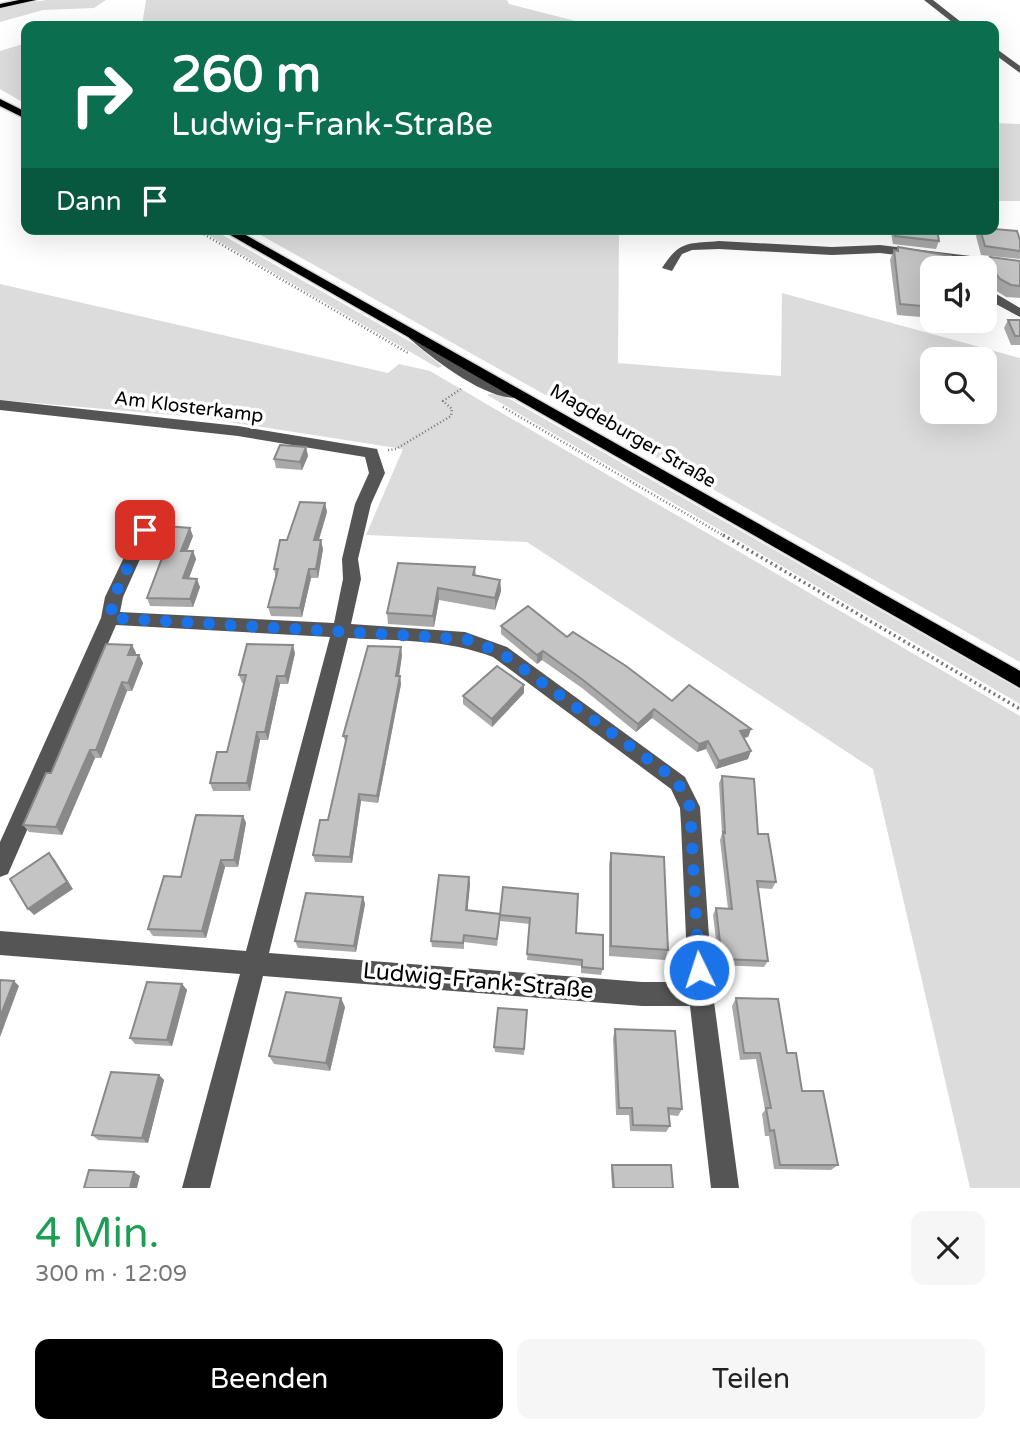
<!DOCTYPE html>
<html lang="de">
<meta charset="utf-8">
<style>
:root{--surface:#fff;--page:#f6f6f6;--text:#222;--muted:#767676;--accent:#000}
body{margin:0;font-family:"Varela Round",sans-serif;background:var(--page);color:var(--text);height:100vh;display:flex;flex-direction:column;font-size:26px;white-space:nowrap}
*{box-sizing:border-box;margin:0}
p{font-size:23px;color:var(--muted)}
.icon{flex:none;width:38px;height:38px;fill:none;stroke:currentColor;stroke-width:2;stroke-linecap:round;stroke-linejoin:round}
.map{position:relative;height:1188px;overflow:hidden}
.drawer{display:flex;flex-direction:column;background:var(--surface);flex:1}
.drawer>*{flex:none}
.hud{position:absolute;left:21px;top:21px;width:978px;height:214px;border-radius:14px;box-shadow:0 7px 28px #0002;background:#0b6e4f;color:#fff;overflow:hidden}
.fabs{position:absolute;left:920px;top:256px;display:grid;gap:14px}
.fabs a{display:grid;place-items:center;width:77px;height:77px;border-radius:14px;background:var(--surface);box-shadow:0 7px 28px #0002;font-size:35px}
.pin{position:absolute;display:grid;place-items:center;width:60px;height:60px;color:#fff;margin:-30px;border-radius:14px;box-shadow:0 4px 10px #0006}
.me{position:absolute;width:77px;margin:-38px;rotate:356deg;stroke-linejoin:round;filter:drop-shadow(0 0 5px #0008)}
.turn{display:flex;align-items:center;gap:24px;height:147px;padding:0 35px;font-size:32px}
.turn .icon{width:91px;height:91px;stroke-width:2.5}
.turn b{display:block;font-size:49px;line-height:60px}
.then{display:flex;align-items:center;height:66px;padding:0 35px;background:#0003;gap:14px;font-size:26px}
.round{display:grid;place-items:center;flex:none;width:74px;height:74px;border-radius:14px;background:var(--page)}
.headline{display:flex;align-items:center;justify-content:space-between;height:119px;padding:0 35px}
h1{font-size:42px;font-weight:600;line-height:52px;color:#1e9e55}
.primary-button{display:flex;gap:14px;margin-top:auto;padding:14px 35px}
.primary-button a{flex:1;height:80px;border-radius:14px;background:var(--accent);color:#fff;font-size:28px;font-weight:600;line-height:80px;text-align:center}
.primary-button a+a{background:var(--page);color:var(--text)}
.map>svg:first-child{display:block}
.green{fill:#dcdcdc;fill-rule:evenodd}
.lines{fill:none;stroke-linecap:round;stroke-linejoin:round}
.major-casing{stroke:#dbdbdb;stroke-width:3}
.path-far1{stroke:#777;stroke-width:2.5;stroke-dasharray:1 2.5;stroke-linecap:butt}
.path{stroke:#777;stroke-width:3.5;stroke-dasharray:2 3.5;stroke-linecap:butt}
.minor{fill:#555;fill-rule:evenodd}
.major{fill:#000;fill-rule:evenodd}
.wall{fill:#a9a9a9}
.shaded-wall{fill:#898989}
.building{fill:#c4c4c4;stroke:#898989;stroke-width:2}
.route{stroke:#1a73e8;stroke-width:12;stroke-dasharray:0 21.6}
.labels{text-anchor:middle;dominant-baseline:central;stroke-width:7;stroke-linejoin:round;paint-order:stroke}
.street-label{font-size:19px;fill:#000;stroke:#fff}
.near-street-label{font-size:23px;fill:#000;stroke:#fff}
</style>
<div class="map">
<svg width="1020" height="1188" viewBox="0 0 1020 1188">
<rect width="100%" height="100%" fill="#fff"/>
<g class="green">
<path d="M46,0H106L94,8L43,10L0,22V8Z"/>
<path d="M146,0H507L509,4L595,26H116L142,25Z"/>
<path d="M26,43V104L0,89V51Z"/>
<path d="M994,123L1020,124V201H994Z"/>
<path d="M198,229H212L416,345L442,366L438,368Z"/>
<path d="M250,229H619L618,363L781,376L782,293L1020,358V662ZM933,359H985V411H933Z"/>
<path d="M0,284L388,373L399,364L430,371L1020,716V1188H970L873,769L527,542L366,535L403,449L197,417L0,400Z"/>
<path d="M489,394H501L1020,690V704L487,395Z"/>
</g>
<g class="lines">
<defs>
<g id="major">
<path d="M19,0H36L0,8V4Z"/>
<path d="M0,99L26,112V119L0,106Z"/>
<path d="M220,229H235L1020,671V688Z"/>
</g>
</defs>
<use href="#major" class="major-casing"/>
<g class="path-far1">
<path d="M195,229L408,353"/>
<path d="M503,407L726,537"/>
<path d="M388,450L396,449L451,416L452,409L443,401L461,389"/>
</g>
<path class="path" d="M723,535L1020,709"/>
<g class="minor">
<path d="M924,0H933L966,26H957Z"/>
<path d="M994,47L1020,66V73L994,54Z"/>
<path d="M719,241L832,247L880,245L1020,262V270L880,253L832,255L719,249L692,250L682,254L672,271L662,268C680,240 688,244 719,241Z"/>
<path d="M985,283L989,284L993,292L1020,308V317L985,298Z"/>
<path d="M415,332L467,370L524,394L522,397C490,404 433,359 410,339L408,336Z"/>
<path d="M0,400L238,426L377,449L385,473L371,504L358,559L361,579L351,624L465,632L507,647L685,777L700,807L713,994L739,1188H711L690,1006H642L263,976L210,1188H182L240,974L0,955V931L246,951L330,637L116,625L8,874L0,877V842L101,618L105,597L139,526L145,524L153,530L123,597L120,612L334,623L343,579L342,559L355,504L369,473L365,457L238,436L0,410ZM348,638C400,641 445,639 493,657L671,789L680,808L681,824L688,982H642L269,953Z"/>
</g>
<use href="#major" class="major"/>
</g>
<g class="wall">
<path d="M892,229H937L939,241L936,249L893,244L891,233Z"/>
<path d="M979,229H994L1020,240V259L981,255L976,236Z"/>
<path d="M898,247L933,268V318L897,315L890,260L894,250H897Z"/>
<path d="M990,257L1020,261V298L1006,297L995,290L988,281L985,268Z"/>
<path d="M1008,320H1020V345H1011L1004,328Z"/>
<path d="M306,447L308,456L302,470L276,468L274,459Z"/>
<path d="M325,503L327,512L319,540L323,549L318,578H311L302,617L271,616L268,607L276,578L274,569L287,540Z"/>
<path d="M193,536L187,551H193L196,559L189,578L200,587L193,607L150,606L147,598L162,557H159L155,549Z"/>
<path d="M475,567L476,576L500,580L501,591L495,610L439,600L434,627L388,624L387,613Z"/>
<path d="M501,626L567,637L672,701L751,729L748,737L743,738L748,759L716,769L706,749L697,752L652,718L636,732L582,688L542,660L537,664L501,634Z"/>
<path d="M132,645L136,653L135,655H139L143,663L132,691H127L101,758H95L62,835L29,832L23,825L51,773Z"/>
<path d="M295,653L288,684H280L268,740H260L250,791H213L210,783L227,752L244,683H242L239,675Z"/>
<path d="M402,655L399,676L401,684L378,803L361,801L352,863L315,862L313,855L328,820L346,743L343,736Z"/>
<path d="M524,693L492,727L463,704V696Z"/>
<path d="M722,776L758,834L776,882L772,889L758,888L768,961L764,967L719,965L713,915L716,908L728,909L720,840L722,834L719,783Z"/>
<path d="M243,816L246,823L238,867H225L206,938L153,936L148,929L181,877Z"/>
<path d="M611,853L668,950L665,960L609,956V864Z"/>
<path d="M469,877L470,884L467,910L500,914L503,887L576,933L603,969L601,975L581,973V966L527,960L530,924L500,921L497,946L464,942V949L432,947L431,941Z"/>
<path d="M363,897L365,904L356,952L298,948L295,941Z"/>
<path d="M182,984L187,990L172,1046L135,1044L130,1038Z"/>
<path d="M736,998L787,1053L802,1091L838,1165L831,1170L774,1169L769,1136H765L762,1114L765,1110L756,1059L740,1060L732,1006Z"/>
<path d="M345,1007L330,1071L274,1064L269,1056Z"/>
<path d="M527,1010L524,1055L495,1052L494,1047Z"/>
<path d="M615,1029L682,1109L678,1116L669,1115L670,1126L666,1132L630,1131L629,1115H616L613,1038Z"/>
<path d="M159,1075L164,1080L148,1143L98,1140L92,1135Z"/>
<path d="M612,1165L673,1188H612L611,1169Z"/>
</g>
<g class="shaded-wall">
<path d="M306,447L308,456L302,470L300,462Z"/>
<path d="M325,503L327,512L316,549L314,540Z"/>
<path d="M190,528L193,536L184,559L181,551Z"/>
<path d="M321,540L323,549L318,578L316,569Z"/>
<path d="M193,551L196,559L186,586L183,578Z"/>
<path d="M309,569L311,578L302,617L300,608Z"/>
<path d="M197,579L200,587L193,607L190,599Z"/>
<path d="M500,580L501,591L495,610V598Z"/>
<path d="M438,588L439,600L434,627L433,616Z"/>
<path d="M132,645L136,653L132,663L128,655Z"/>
<path d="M293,645L295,653L288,684L285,676Z"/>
<path d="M401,647L402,655L398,683L396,676Z"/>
<path d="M543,651L542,660L537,664V655Z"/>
<path d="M139,655L143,663L132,691L128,683Z"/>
<path d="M277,676L280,684L268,740L265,732Z"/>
<path d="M400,676L401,684L378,803L377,796Z"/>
<path d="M122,682L127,691L101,758L96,750Z"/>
<path d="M524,685V693L492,727V719Z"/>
<path d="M654,709L652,718L636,732L638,724Z"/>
<path d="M751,729L748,737L737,739L740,731Z"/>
<path d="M257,732L260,740L250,791L247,783Z"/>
<path d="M708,741L706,749L697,752L699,744Z"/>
<path d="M90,750L95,758L62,835L56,827Z"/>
<path d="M751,751L748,759L716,769L719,761Z"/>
<path d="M359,794L361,801L352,863L350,857Z"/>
<path d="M243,816L246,823L238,867L234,860Z"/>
<path d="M49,853L55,860L73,889L34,915L28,909Z"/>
<path d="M221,860L225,867L206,938L202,931Z"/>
<path d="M469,877L470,884L467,917L466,910Z"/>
<path d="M363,897L365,904L356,952L354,946Z"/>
<path d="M14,981L19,986L0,1037V1017Z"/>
<path d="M182,984L187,990L172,1046L167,1040Z"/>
<path d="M341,998L345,1007L330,1071L326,1063Z"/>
<path d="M159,1075L164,1080L148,1143L142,1138Z"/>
<path d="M134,1172L140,1176L137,1188H130Z"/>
</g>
<g class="building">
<path d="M895,229H937L939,241L895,236Z"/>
<path d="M980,229H994L1017,231L1020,240V251L985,246Z"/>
<path d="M898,247L951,256L954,268H933V307L900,304L894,250L898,251Z"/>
<path d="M990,257L1020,261V286L1011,285L1000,279L993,270Z"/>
<path d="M1008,320H1020V336H1015Z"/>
<path d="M280,445L306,447L300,462L274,459Z"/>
<path d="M300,502L325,503L314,540H321L316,569H309L300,608L268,607L278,569H274L280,540H287Z"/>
<path d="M165,526L190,528L181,551H193L183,578L197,579L190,599L147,598L165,550L155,549Z"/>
<path d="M398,563L475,567L473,575L500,580L495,598L438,588L433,616L387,613Z"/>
<path d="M528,606L567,637L573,632L626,666L672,701L689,685L751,729L740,731L751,751L719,761L708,741L699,744L654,709L638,724L583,680L543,651L537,655L501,626Z"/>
<path d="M106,644L132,645L128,655H139L128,683L122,682L96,750H90L56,827L23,825L46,773H51Z"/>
<path d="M247,644L293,645L285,676H277L265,732H257L247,783H210L217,752H227L246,675H239Z"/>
<path d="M368,646L401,647L396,676H400L377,796L359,794L350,857L313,855L320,820H328L347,736H343Z"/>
<path d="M497,666L524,685L492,719L463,696Z"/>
<path d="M722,776L754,779L758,834H768L776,882L757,881L768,961L722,959L716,908L732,909L723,832L725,833Z"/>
<path d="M196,815L243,816L234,860H221L202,931L148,929L164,876L181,877Z"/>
<path d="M49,853L67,882L28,909L10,879Z"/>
<path d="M611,853L664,857L668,950L611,946Z"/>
<path d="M439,875L469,877L466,910L500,914L497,939L464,935L463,943L431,941Z"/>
<path d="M503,887L578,894L576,933L603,935V969L582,967V960L527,954L530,918L500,915Z"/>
<path d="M306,893L363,897L354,946L295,941Z"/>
<path d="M0,980L14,981L0,1017Z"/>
<path d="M147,982L182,984L167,1040L130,1038Z"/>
<path d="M286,992L341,998L326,1063L269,1056Z"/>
<path d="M736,998L778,999L787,1053H796L802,1091H823L838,1165H780L774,1130L770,1131L766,1108H771L760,1053H744Z"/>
<path d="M498,1008L527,1010L524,1049L494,1047Z"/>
<path d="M615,1029L675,1031L682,1109L668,1108L670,1126L633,1125L632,1108H619Z"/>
<path d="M111,1072L159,1075L142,1138L92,1135Z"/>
<path d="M612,1165H671L673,1188H614Z"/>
<path d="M89,1170L134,1172L130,1188H84Z"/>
</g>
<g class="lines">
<path class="route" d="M145,530L114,597L110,618L465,639L500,652L663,770L678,783L690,807L699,970"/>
</g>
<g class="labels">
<g class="street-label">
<text transform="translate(189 407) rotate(7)">Am Klosterkamp</text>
<text transform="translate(633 436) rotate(30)">Magdeburger Straße</text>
</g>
<g class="near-street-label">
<text transform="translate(478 981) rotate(5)">Ludwig-Frank-Straße</text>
</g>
</g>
</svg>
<div class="fabs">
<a><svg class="icon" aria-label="sound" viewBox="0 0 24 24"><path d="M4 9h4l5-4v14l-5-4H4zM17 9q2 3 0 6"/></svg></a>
<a><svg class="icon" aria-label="search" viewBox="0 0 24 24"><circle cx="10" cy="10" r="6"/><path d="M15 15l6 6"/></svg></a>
</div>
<div class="pin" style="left:145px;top:530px;background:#d93025"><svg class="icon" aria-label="arrive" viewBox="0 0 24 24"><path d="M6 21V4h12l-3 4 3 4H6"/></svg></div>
<svg class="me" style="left:699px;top:970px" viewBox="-20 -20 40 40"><circle r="17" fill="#1a73e8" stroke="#fff" stroke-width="3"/><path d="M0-11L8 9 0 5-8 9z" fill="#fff"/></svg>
<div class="hud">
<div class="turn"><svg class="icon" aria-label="right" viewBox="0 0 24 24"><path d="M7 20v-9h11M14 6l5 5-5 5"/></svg><div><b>260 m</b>Ludwig-Frank-Straße</div></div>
<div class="then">Dann<svg class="icon" aria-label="arrive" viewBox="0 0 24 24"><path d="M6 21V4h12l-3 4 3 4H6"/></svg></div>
</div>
</div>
<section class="drawer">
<div class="headline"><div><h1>4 Min.</h1><p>300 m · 12:09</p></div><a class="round"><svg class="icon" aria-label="close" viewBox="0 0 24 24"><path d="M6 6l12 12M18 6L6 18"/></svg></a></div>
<div class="primary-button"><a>Beenden</a><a>Teilen</a></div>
</section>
